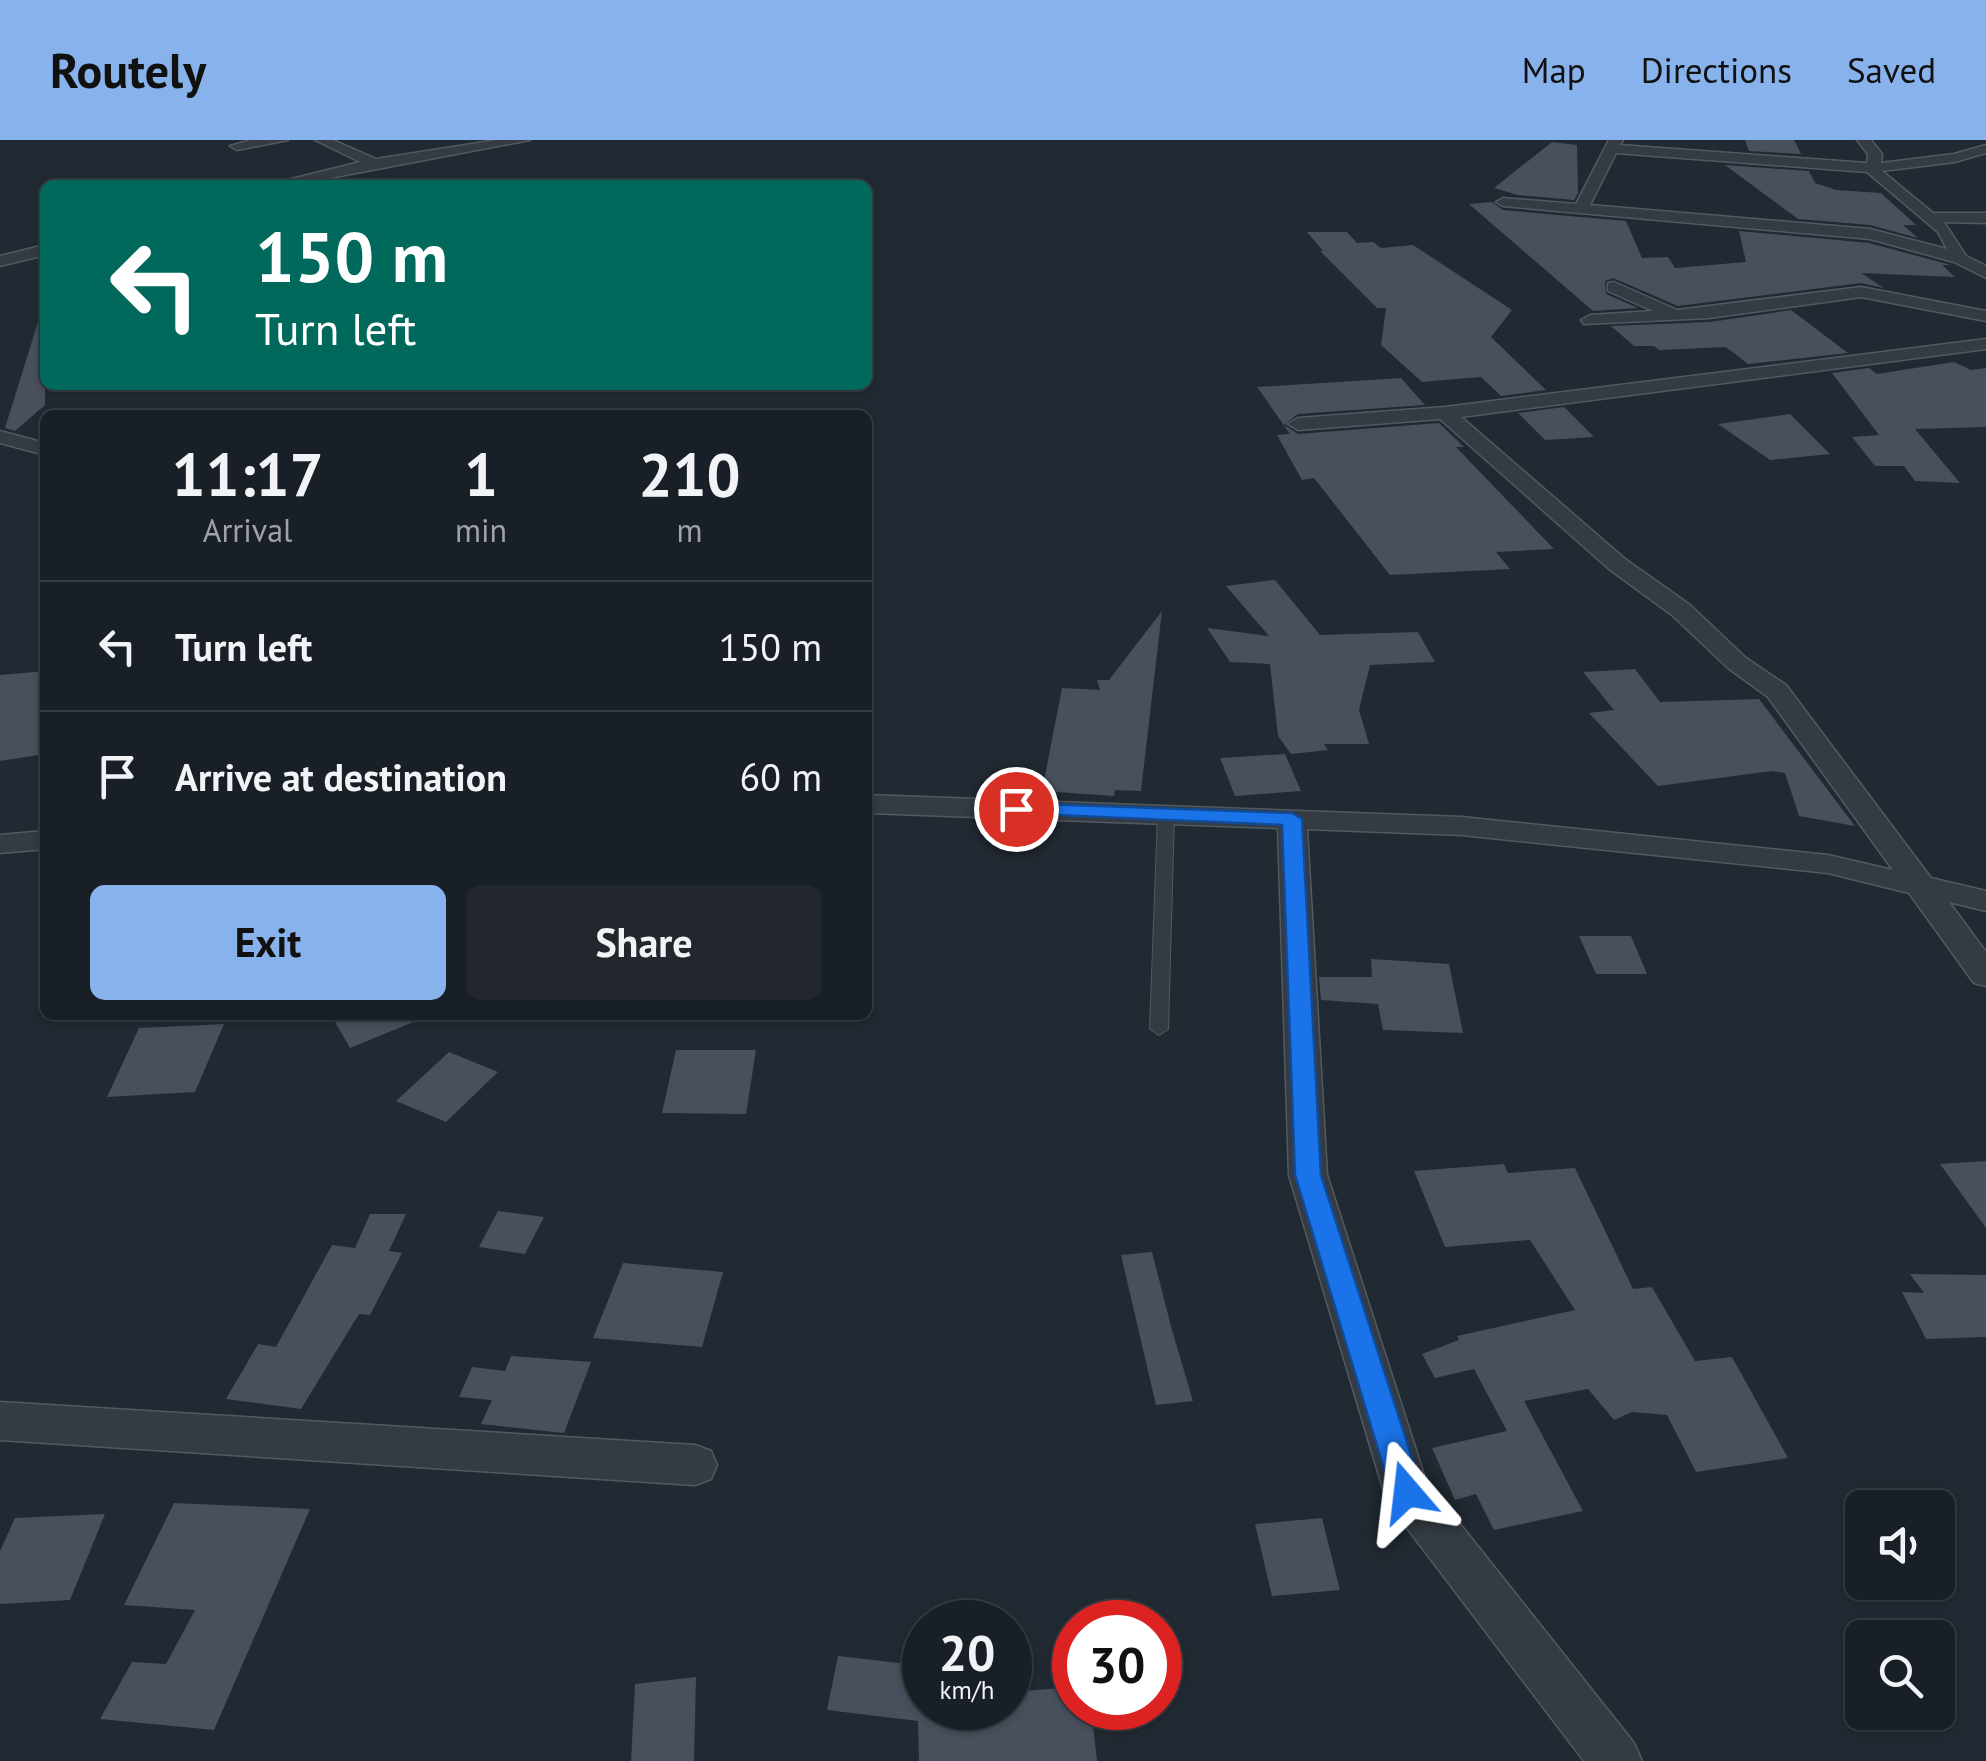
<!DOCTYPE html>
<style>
:root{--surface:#191f26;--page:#22272e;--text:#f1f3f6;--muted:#9fa2a7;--line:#373d43;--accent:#88b2eb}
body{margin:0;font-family:"PT Sans",sans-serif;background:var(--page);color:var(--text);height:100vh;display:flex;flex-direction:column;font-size:38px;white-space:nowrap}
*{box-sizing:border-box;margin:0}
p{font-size:32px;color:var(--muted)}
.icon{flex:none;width:55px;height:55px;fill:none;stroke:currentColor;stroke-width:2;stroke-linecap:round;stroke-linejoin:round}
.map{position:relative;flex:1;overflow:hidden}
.panel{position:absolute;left:40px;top:270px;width:832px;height:610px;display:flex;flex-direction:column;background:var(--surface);border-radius:15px;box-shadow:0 2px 8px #0004,0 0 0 2px var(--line)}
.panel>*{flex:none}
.guide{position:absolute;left:40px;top:40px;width:832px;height:210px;border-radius:15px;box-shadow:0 2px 8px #0004,0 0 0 2px var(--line);background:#00695c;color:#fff;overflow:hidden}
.tools{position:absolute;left:1845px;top:1350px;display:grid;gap:20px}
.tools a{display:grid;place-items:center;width:110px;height:110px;border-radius:15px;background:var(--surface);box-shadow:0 2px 8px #0004,0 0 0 2px var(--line);font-size:50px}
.speed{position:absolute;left:902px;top:1460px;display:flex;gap:20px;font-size:50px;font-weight:700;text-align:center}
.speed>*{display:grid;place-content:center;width:130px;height:130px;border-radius:50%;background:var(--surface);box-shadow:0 2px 8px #0004,0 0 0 2px var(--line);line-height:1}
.speed small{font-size:25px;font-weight:400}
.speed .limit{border:15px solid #d22;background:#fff;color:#111}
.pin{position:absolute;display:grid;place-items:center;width:85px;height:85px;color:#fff;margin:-42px;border:5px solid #fff;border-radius:50%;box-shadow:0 2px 10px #0007}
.me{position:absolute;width:110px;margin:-55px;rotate:343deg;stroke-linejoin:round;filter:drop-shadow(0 0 8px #0008)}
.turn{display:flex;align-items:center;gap:35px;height:210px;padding:0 50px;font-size:45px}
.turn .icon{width:130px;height:130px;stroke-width:2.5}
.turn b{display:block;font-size:70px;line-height:85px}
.eta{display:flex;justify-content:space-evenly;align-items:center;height:170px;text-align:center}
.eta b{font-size:60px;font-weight:700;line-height:70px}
.action{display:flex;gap:20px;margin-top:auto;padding:20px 50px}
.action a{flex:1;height:115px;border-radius:15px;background:var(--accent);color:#111;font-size:40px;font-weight:700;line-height:115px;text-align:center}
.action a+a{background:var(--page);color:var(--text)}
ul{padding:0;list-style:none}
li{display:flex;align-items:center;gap:30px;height:130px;padding:0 50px;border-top:2px solid var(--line)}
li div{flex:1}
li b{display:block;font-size:38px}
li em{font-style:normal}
header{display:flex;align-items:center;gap:60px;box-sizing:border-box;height:140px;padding:0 50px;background:var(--accent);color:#111}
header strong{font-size:48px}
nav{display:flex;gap:55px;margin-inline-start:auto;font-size:35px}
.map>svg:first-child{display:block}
.building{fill:#47505c}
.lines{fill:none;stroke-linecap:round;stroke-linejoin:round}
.service-casing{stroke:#515961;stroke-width:2}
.minor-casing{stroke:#515961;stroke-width:3}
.service{fill:#343b43;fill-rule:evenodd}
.minor{fill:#343b43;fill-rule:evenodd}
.route{fill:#1a73e8;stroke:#114b97;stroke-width:2.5}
</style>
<header>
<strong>Routely</strong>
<nav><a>Map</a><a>Directions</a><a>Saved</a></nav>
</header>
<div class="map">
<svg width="1986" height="1621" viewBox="0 0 1986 1621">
<rect width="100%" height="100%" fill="#212932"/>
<g class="building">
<path d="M1745,0H1794L1801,14L1749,11Z"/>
<path d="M1552,2L1577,5L1578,53L1574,60L1518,55L1494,48Z"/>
<path d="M1725,25L1809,31L1815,43L1836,50L1881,53L1916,85H1903L1918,98L1870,85L1798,79Z"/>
<path d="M1492,62L1503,70L1626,81L1642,118L1668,117L1675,128L1746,122L1739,91L1869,103L1951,125H1942L1955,137L1861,133L1884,148L1861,143L1678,166L1613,138L1605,141L1606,154L1638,168L1593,171L1469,64Z"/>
<path d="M1307,92H1347L1357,103L1373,102L1381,108L1413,105L1512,170L1491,197L1546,250L1501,256L1481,237L1422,242L1381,205L1386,168H1377L1320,111H1323Z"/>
<path d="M1791,170L1848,213L1748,224L1726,207L1659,210L1654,206H1634L1611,186L1710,182Z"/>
<path d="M38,182L45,183V265L15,291L5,288Z"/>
<path d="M1954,222L1971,230L1986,228V287L1915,289L1960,343L1915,341L1904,326H1875L1852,297L1879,295L1832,233L1869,228L1877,234Z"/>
<path d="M1401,238L1425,265L1298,274L1284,285L1298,294L1439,283L1464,307H1456L1554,409L1496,412L1510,429L1390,435L1314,338L1302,340L1277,295L1290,294L1257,247Z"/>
<path d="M1564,267L1594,297L1545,300L1518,273Z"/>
<path d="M1790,274L1830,314L1770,320L1718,284Z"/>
<path d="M1275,440L1320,495L1418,492L1435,522L1370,525L1359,570L1369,604H1324L1328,610L1291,614L1278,596L1270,524L1230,522L1207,488L1269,496L1226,446Z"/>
<path d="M1162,471L1141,651L1115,650L1114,656L1042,651L1062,548L1100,550L1097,540H1109Z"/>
<path d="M1635,529L1660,562L1759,559L1855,686L1799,676L1785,633L1772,631L1658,646L1589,573L1614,570L1583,532Z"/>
<path d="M45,531V614L0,621V535Z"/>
<path d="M1285,614L1301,651L1235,656L1220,618Z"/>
<path d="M1579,796H1631L1647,834H1596Z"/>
<path d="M1371,819L1449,824L1463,893L1383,890L1378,864L1321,860L1319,837H1372Z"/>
<path d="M331,875H428V876L350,908Z"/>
<path d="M224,884L195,952L107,957L139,888Z"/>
<path d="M676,910H756L746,974L662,973Z"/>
<path d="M449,912L498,932L446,982L396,961Z"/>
<path d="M1986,1021V1088L1940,1024Z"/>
<path d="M1504,1024L1508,1033L1575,1028L1633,1149L1652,1147L1695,1221L1732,1217L1788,1318L1696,1332L1667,1275L1632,1272L1614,1280L1588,1249L1524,1261L1583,1371L1494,1390L1476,1354L1455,1360L1432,1308L1507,1291L1474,1229L1435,1238L1422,1214L1459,1200L1457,1196L1575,1170L1530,1100L1445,1107L1414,1031Z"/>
<path d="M498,1071L544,1077L525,1114L479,1107Z"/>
<path d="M370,1074H406L389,1111L402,1113L370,1175L359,1174L301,1269L226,1259L258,1204L276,1207L332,1105L355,1108Z"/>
<path d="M1152,1112L1172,1190L1193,1261L1156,1265L1121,1115Z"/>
<path d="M623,1123L723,1132L702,1207L593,1198Z"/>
<path d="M1910,1134L1986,1135V1197L1926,1199L1902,1152L1924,1153Z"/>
<path d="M511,1216L591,1222L564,1293L481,1284L492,1260L459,1257L472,1227L505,1231Z"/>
<path d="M174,1363L310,1369L214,1590L100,1579L132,1522L166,1524L195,1470L124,1465Z"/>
<path d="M105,1374L70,1460L0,1464V1411L15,1378Z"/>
<path d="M1322,1378L1340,1450L1272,1456L1255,1384Z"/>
<path d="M838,1516L925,1526V1568H1010V1552L1075,1547V1568H1091L1097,1621H919L918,1581L827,1570Z"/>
<path d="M696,1537L694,1621H631L635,1544Z"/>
</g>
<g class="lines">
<defs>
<path id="service" d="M1166,670L1174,675L1168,889L1159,895L1150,889L1158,675Z"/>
<g id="minor">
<path d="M251,0H288L237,10L230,6Z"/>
<path d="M315,0H333L376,19L497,0H530L293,45H267L360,22Z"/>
<path d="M1609,0H1623L1620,5L1867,23L1868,14L1857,0H1871L1882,14L1881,23L1954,14L1986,5V13L1955,22L1882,31L1933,73H1986V83L1944,82L1966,116L1986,126V138L1954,122L1870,99L1503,66L1496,62L1503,58L1576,64ZM1616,13L1867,32L1938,92L1947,109L1870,89L1590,65Z"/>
<path d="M45,105V115L0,126V116Z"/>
<path d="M1614,142L1677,170L1861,147L1986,171V181L1861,157L1709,178L1584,184L1581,180L1590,175L1653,171L1608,151V143Z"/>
<path d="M1986,199V209L1461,277L1625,419L1690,465L1746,518L1786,545L1931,738L1986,751V771L1949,762L1986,812V846L1974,843L1909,753L1828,733L1462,695L1307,689L1327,1035L1426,1341L1634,1603L1642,1621H1584L1391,1367L1384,1352L1289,1035L1278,688L868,673V655L1462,677L1828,715L1893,730L1768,557L1728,528L1672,475L1609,429L1440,279L1298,290L1288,284L1298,278L1445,267Z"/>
<path d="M0,291L45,303V315L0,303Z"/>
<path d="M45,691V709L0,713V695Z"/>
<path d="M0,1262L695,1305L711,1311L717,1325L711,1339L695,1345L0,1300Z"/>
</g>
</defs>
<use href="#service" class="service-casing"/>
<use href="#minor" class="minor-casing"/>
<use href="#service" class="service"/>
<use href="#minor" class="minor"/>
</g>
<path class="route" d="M1016,663L1292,673L1302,679L1321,1035L1423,1352L1418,1362L1407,1367L1396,1362L1391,1352L1295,1035L1282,685L1009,673L1006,669Z"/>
</svg>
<div class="tools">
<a><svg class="icon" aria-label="sound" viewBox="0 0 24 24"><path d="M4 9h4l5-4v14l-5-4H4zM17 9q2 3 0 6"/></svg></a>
<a><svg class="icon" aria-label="search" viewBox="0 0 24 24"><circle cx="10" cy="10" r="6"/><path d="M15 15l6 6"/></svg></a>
</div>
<div class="speed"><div>20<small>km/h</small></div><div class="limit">30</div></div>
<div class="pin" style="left:1016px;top:669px;background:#d93025"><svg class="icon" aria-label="arrive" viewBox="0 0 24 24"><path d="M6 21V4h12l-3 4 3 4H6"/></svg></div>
<svg class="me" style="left:1407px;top:1352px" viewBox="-20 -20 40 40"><path d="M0-17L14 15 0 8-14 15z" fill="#1a73e8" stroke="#fff" stroke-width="4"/></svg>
<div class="guide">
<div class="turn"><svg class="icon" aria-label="left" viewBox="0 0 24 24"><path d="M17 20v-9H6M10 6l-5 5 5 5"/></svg><div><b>150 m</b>Turn left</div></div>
</div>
<section class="panel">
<div class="eta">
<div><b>11:17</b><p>Arrival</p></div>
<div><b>1</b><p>min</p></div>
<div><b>210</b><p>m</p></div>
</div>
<ul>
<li><svg class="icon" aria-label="left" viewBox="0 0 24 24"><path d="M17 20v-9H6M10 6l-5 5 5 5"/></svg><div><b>Turn left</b></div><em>150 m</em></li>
<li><svg class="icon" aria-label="arrive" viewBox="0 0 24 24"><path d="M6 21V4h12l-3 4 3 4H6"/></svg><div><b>Arrive at destination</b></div><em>60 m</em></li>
</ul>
<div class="action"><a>Exit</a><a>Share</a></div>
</section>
</div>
